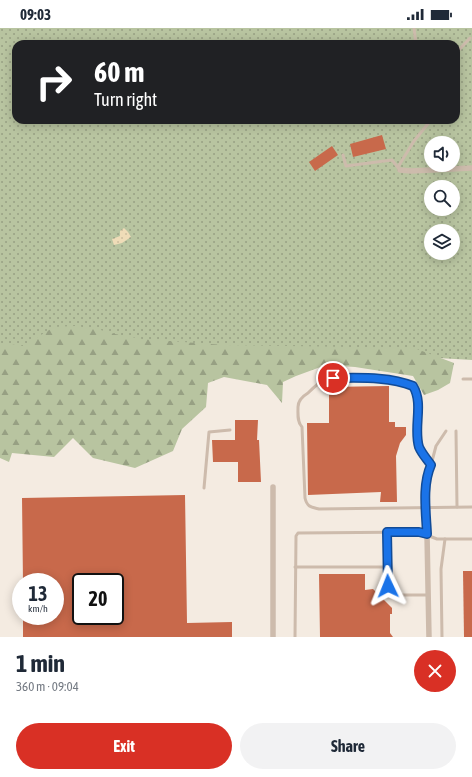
<!DOCTYPE html>
<meta charset="utf-8">
<style>
:root{--surface:#fff;--page:#f2f2f3;--text:#1f2937;--muted:#747a83;--accent:#d93025}
body{margin:0;font-family:"Asap Condensed",sans-serif;background:var(--page);color:var(--text);height:100vh;display:flex;flex-direction:column;font-size:15px;white-space:nowrap}
*{box-sizing:border-box;margin:0}
p{font-size:13px;color:var(--muted)}
.icon{flex:none;width:22px;height:22px;fill:none;stroke:currentColor;stroke-width:2;stroke-linecap:round;stroke-linejoin:round}
.map{position:relative;height:609px;overflow:hidden}
.side{display:flex;flex-direction:column;background:var(--surface);flex:1}
.side>*{flex:none}
.hud{position:absolute;left:12px;top:12px;width:448px;height:84px;border-radius:12px;box-shadow:0 2px 10px #0003;background:#202124;color:#fff;overflow:hidden}
.controls{position:absolute;left:424px;top:108px;display:grid;gap:8px}
.controls a{display:grid;place-items:center;width:36px;height:36px;border-radius:50%;background:var(--surface);box-shadow:0 2px 10px #0003;font-size:20px}
.speed{position:absolute;left:12px;top:545px;display:flex;gap:8px;font-size:20px;font-weight:700;text-align:center}
.speed>*{display:grid;place-content:center;width:52px;height:52px;border-radius:50%;background:var(--surface);box-shadow:0 2px 10px #0003;line-height:1}
.speed small{font-size:10px;font-weight:400}
.speed .limit{border:2px solid #111;border-radius:6px;background:#fff;color:#111}
.pin{position:absolute;display:grid;place-items:center;width:34px;height:34px;color:#fff;margin:-17px;border:2px solid #fff;border-radius:50%;box-shadow:0 1px 4px #0007}
.me{position:absolute;width:44px;margin:-22px;rotate:358deg;stroke-linejoin:round;filter:drop-shadow(0 0 3px #0008)}
.turn{display:flex;align-items:center;gap:14px;height:84px;padding:0 16px;font-size:18px}
.turn .icon{width:52px;height:52px;stroke-width:2.5}
.turn b{display:block;font-size:28px;line-height:34px}
.round{display:grid;place-items:center;flex:none;width:42px;height:42px;border-radius:21px;background:var(--page)}
.head{display:flex;align-items:center;justify-content:space-between;height:68px;padding:0 16px}
h1{font-size:24px;font-weight:700;line-height:30px}
.button{display:flex;gap:8px;margin-top:auto;padding:8px 16px}
.button a{flex:1;height:46px;border-radius:24px;background:var(--accent);color:#fff;font-size:16px;font-weight:700;line-height:46px;text-align:center}
.button a+a{background:var(--page);color:var(--text)}
.status{display:flex;justify-content:space-between;align-items:center;height:28px;padding:0 20px;background:var(--surface);direction:ltr}
.status svg{height:11px;fill:currentColor}
.map>svg:first-child{display:block}
.grass{fill:url(#grass-dots);fill-rule:evenodd}
.forest{fill:url(#forest-firs)}
.sand{fill:url(#sand-dots)}
.building{fill:#c8694b;fill-rule:evenodd}
.lines{fill:none;stroke-linecap:round;stroke-linejoin:round}
.service{stroke:#cdbbac;stroke-width:3}
.minor{stroke:#cdbbac;stroke-width:5.5}
.route-casing{stroke:#114b97;stroke-width:10}
.route{stroke:#1a73e8;stroke-width:7}
</style>
<div class="status"><b>09:03</b><svg viewBox="0 0 49 12"><path d="M0 12V9h3v3zM5 12V6h3v6zM10 12V3h3v9zM15 12V0h3v12zM26 1h20v11H26zM47 4h2v5h-2z"/></svg></div>
<div class="map">
<svg width="472" height="609" viewBox="0 0 472 609">
<defs>
<pattern id="grass-dots" width="8" height="8" patternUnits="userSpaceOnUse"><rect width="8" height="8" fill="#b8c4a0"/><path d="M2 2h.1M6 6h.1" fill="none" stroke="#97a083" stroke-width="1.8" stroke-linecap="round"/></pattern>
<pattern id="forest-firs" width="22" height="20" patternUnits="userSpaceOnUse"><rect width="22" height="20" fill="#b8c4a0"/><path d="M5 1l3.5 6h-7zM16 11l3.5 6h-7z" fill="#97a083"/></pattern>
<pattern id="sand-dots" width="8" height="8" patternUnits="userSpaceOnUse"><rect width="8" height="8" fill="#efdcb8"/><path d="M2 2h.1M6 6h.1" fill="none" stroke="#cebd9e" stroke-width="1.8" stroke-linecap="round"/></pattern>
</defs>
<rect width="100%" height="100%" fill="#f4ebe1"/>
<path class="grass" d="M0,0H472V332L111,311L0,383ZM16,16H456V92H16ZM431,115H453V137H431ZM431,159H453V181H431ZM431,203H453V225H431Z"/>
<path class="forest" d="M75,298L97,301L115,306L142,311L224,317L414,320L454,335L450,355L438,362L424,367L413,348L355,339L326,337L296,348L283,354L282,375L267,357L224,349L208,355L206,379L182,401L173,423L135,440L93,430L73,410L54,429L12,425L9,434L0,430V315L23,318L54,299Z"/>
<path class="sand" d="M124,200L128,204L131,209L122,215L114,217L112,211L120,208V203Z"/>
<g class="building">
<path d="M382,107L386,121L353,129L350,116Z"/>
<path d="M332,118L338,127L315,143L309,134Z"/>
<path d="M389,358V394H395V399H406V407L400,415L396,428L397,474H380L381,464L308,467L307,395H329V359Z"/>
<path d="M235,392H258L257,412H259L261,454H238V434H213L212,412H235Z"/>
<path d="M185,467L187,595L232,594V609H23V588H55V554H23L22,470ZM81,554H115V588H81Z"/>
<path d="M463,543H472V609H464Z"/>
<path d="M319,546H365V562L373,561L392,580V586H390V605L393,609H320Z"/>
</g>
<g class="lines">
<g class="service">
<path d="M414,0L416,16"/>
<path d="M456,25L470,10"/>
<path d="M343,127L346,138L392,132L400,142"/>
<path d="M398,139L414,113L431,92"/>
<path d="M463,351H472"/>
<path d="M456,403L457,479"/>
<path d="M431,437C427,431 422,426 419,419C413,399 424,376 413,357C395,351 343,347 325,352C319,354 313,360 308,365C303,368 298,373 298,379C298,386 297,394 302,399L305,470C307,479 311,479 319,481L472,479"/>
<path d="M431,437L436,418L446,403"/>
<path d="M204,460L209,404L230,402"/>
<path d="M387,504L389,562L395,567H428"/>
<path d="M295,539H388"/>
<path d="M295,609L296,508L298,505L419,504L437,511H472"/>
<path d="M442,609L441,541L445,511"/>
</g>
<g class="minor">
<path d="M400,142L411,143L472,140"/>
<path d="M273,459V609"/>
<path d="M429,609L426,455L427,447L431,437"/>
</g>
</g>
<g class="lines">
<defs>
<path id="route" d="M333,350C359,350 388,348 413,358C424,376 413,399 419,419C422,426 427,431 431,437C422,457 426,484 427,506L419,504H387L388,558"/>
</defs>
<use href="#route" class="route-casing"/>
<use href="#route" class="route"/>
</g>
</svg>
<div class="controls">
<a><svg class="icon" aria-label="sound" viewBox="0 0 24 24"><path d="M4 9h4l5-4v14l-5-4H4zM17 9q2 3 0 6"/></svg></a>
<a><svg class="icon" aria-label="search" viewBox="0 0 24 24"><circle cx="10" cy="10" r="6"/><path d="M15 15l6 6"/></svg></a>
<a><svg class="icon" aria-label="layers" viewBox="0 0 24 24"><path d="M12 4l9 5-9 5-9-5zM3 14l9 5 9-5"/></svg></a>
</div>
<div class="speed"><div>13<small>km/h</small></div><div class="limit">20</div></div>
<div class="pin" style="left:333px;top:350px;background:#d93025"><svg class="icon" aria-label="arrive" viewBox="0 0 24 24"><path d="M6 21V4h12l-3 4 3 4H6"/></svg></div>
<svg class="me" style="left:388px;top:558px" viewBox="-20 -20 40 40"><path d="M0-17L14 15 0 8-14 15z" fill="#1a73e8" stroke="#fff" stroke-width="4"/></svg>
<div class="hud">
<div class="turn"><svg class="icon" aria-label="right" viewBox="0 0 24 24"><path d="M7 20v-9h11M14 6l5 5-5 5"/></svg><div><b>60 m</b>Turn right</div></div>
</div>
</div>
<section class="side">
<div class="head"><div><h1>1 min</h1><p>360 m · 09:04</p></div><a class="round" style="background:#d93025;color:#fff"><svg class="icon" aria-label="close" viewBox="0 0 24 24"><path d="M6 6l12 12M18 6L6 18"/></svg></a></div>
<div class="button"><a>Exit</a><a>Share</a></div>
</section>
